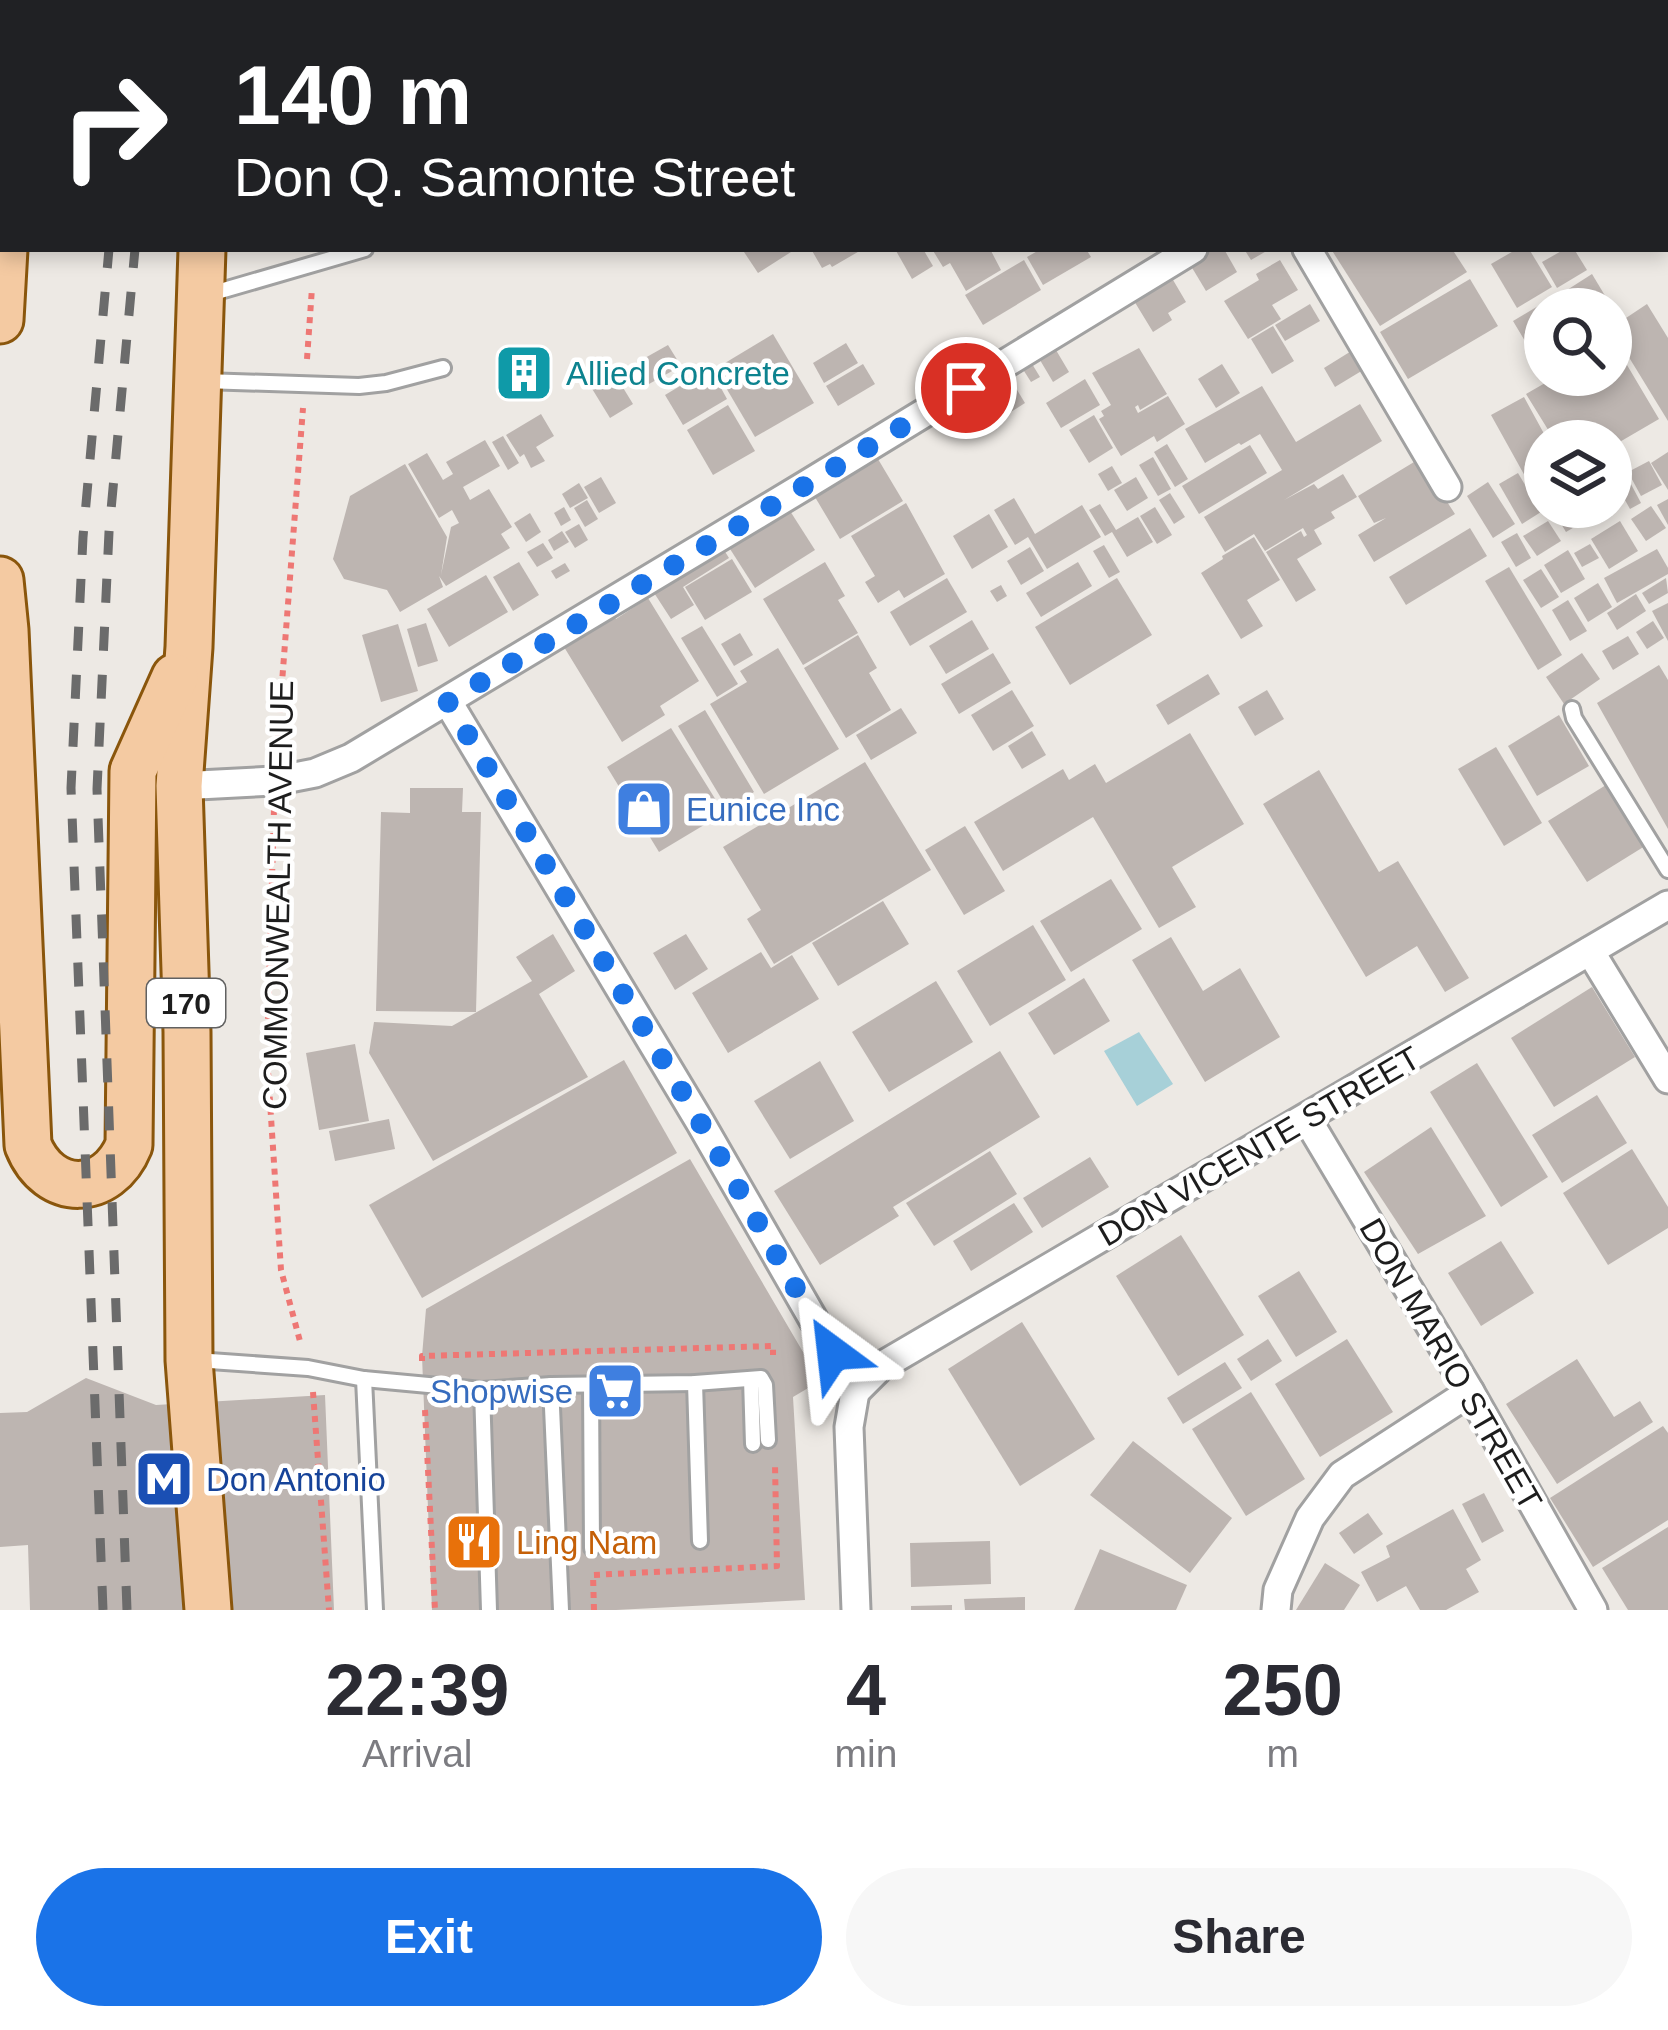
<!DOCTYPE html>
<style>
:root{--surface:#fff;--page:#f7f7f7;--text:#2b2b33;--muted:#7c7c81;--accent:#1a73e8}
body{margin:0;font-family:Arial,sans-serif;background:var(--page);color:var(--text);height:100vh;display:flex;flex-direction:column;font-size:45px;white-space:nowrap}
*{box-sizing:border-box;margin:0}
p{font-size:39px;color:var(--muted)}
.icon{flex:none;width:66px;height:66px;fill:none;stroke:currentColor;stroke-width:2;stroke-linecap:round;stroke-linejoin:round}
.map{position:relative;height:1610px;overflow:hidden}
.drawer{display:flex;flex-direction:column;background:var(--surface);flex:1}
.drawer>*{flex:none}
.guide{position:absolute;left:0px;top:0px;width:1668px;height:252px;box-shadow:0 6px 18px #0003;background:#202124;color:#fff;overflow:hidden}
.controls{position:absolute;left:1524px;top:288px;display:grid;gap:24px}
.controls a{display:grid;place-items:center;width:108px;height:108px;border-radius:50%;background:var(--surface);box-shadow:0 6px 18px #0003;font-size:60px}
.pin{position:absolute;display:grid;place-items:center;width:102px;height:102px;color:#fff;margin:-51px;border:6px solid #fff;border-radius:50%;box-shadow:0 3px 12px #0007}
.me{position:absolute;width:132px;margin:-66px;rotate:330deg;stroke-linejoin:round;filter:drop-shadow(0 0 9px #0008)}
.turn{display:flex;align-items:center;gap:42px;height:252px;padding:0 36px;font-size:54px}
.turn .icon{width:156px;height:156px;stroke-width:2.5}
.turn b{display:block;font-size:84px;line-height:102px}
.eta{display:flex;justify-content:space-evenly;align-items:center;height:204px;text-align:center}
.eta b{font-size:72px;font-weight:800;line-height:84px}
.button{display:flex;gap:24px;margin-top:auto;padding:24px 36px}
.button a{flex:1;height:138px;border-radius:72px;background:var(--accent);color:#fff;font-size:48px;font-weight:800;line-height:138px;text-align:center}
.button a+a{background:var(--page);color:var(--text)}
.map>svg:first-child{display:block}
.water{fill:#a7d0d8}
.building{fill:#bdb5b1}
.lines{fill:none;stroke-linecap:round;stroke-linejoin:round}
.lane-casing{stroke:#a1a1a1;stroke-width:20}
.street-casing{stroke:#a1a1a1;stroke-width:33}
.primary-casing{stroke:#8a560c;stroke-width:51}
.path{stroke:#ee7774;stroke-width:6;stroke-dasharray:6 6;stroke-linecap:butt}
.lane{stroke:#fff;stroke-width:14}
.street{stroke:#fff;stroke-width:27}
.primary{stroke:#f4caa2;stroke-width:45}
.rail{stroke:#6b6b6b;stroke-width:9;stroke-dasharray:24 24;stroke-linecap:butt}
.route{stroke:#1a73e8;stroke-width:21;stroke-dasharray:0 37.8}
.labels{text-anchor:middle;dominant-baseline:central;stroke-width:9;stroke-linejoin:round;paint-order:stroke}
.shield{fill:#fff;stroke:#616161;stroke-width:3}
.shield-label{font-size:30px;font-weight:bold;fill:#1d1d1d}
.culture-label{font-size:33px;fill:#0d838f;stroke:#fff;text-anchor:start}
.shop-label{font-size:33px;fill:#366cbe;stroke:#fff;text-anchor:start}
.street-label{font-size:33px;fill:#1d1d1d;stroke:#fff}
.transit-label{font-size:33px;fill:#164399;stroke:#fff;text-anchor:start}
.food-label{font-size:33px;fill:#c56008;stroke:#fff;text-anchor:start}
</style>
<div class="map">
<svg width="1668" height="1610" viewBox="0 0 1668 1610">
<rect width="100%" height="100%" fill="#ede9e4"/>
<path class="water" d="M1139,1032L1173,1084L1137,1106L1104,1051Z"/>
<g class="building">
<path d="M742,249H789L791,252L758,273Z"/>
<path d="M811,249H863L832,267L830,264L822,268Z"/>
<path d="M895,249H923L933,266L912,279Z"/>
<path d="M932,249H990L1001,270L966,291L950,263L943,267Z"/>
<path d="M1041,249H1086L1091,257L1043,285L1027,257Z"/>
<path d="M1197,249H1224L1237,272L1206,291L1185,256Z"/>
<path d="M1244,249H1270L1251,260Z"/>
<path d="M1331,249H1452L1467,272L1380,326Z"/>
<path d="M1517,249H1529L1552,287L1517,308L1491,264Z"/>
<path d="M1565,249H1574L1587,270L1557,288L1542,262Z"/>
<path d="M1024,260L1041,290L983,325L965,295Z"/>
<path d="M1280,260L1298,290L1272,305L1281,319L1248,339L1224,301L1259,280L1256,274Z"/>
<path d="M1166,268L1186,302L1168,313L1172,320L1153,332L1128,291Z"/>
<path d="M1592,274L1613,309H1579L1567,290Z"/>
<path d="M1470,279L1498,326L1408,379L1380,332Z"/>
<path d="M1563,291L1573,309H1545V356L1537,361L1513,321Z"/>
<path d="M1310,304L1320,321L1285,341L1275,325Z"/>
<path d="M1647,304L1668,338V421L1611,328Z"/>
<path d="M1273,326L1294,361L1272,374L1251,339Z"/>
<path d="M773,334L814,403L755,437L715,369Z"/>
<path d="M1611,338L1659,419L1611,447V441H1555L1526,394L1559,375H1611Z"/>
<path d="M1050,340L1069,372L1053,382L1034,350Z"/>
<path d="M846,343L858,363L824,383L813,363Z"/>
<path d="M668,345L681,366L649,384L636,363Z"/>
<path d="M1361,345L1373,364L1335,387L1324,368Z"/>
<path d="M1139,348L1167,394L1140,410L1138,405L1135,407L1138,413L1168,396L1185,424L1157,442L1154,436L1121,456L1099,419L1104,416L1101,411L1111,405L1092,373Z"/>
<path d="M1026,354L1040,377L1031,382L1017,360Z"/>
<path d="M863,364L875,384L838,406L826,386Z"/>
<path d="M1222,364L1240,393L1216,408L1198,379Z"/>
<path d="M710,368L727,399L683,425L665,395Z"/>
<path d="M1006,372L1025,403L998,420L979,388Z"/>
<path d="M614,373L633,404L610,418L591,387Z"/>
<path d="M1085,379L1100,405L1061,428L1046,403Z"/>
<path d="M1262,386L1296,442L1360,404L1382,441L1284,500L1314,484L1318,489L1343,474L1357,497L1331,512L1335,518L1314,530L1322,544L1297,559L1316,590L1296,602L1266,552L1301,531L1304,537L1307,535L1303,528L1265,551L1254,534L1225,552L1204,517L1282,470L1260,434L1241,445L1239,443L1205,463L1185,429Z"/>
<path d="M1524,397L1548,441H1545V491L1536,496L1491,415Z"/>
<path d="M728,405L755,451L713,475L687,430Z"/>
<path d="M541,414L554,436L536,447L545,461L531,468L524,454L520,457L506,435Z"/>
<path d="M1094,415L1113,448L1089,463L1069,430Z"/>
<path d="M503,436L519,463L508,470L492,442Z"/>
<path d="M485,440L500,466L463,487L470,500L489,489L512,527L501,534L510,548L446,586L439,576L443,587L400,612L387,590L344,579L333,559L350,496L405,464L447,537L441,575L451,527L459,523L452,510L439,518L408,464L427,453L443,480L453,474L446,462Z"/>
<path d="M1167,444L1188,479L1175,487L1154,452Z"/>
<path d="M1250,445L1267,473L1199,514L1182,486Z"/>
<path d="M872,449L903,501L840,539L809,487Z"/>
<path d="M1668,452V490L1651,463Z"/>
<path d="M1153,457L1171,489L1158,496L1139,465Z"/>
<path d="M1419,459L1455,514L1374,562L1358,535L1386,518L1374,523L1358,496Z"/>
<path d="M1649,461L1662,485L1641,496L1628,472Z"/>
<path d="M1112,466L1122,483L1108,491L1098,474Z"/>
<path d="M1624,471L1641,503L1630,509L1612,477Z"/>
<path d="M1518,473L1541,512L1522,524L1499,484Z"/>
<path d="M601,477L616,503L599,513L584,487Z"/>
<path d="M1136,477L1148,498L1127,511L1114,490Z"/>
<path d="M1488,482L1515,524L1493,538L1467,496Z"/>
<path d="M579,483L588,498L570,508L562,494Z"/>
<path d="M1170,493L1185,517L1174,524L1159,500Z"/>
<path d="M1014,498L1035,534L1082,505L1101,537L1047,569L1028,537L1015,545L994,510Z"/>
<path d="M1668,499V525L1657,505Z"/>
<path d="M587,500L598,519L585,527L574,508Z"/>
<path d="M783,500L815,550L755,588L723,538Z"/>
<path d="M906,503L945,574L904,598L899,590L878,603L865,582L875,576L851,536Z"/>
<path d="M1100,504L1116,530L1138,517L1153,542L1127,557L1112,532L1105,536L1089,510Z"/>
<path d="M1651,506L1666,528L1646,541L1631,519Z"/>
<path d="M564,507L571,520L561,526L554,513Z"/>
<path d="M1155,507L1172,535L1157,544L1140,516Z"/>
<path d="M1551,507H1587L1593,516L1566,532Z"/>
<path d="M1591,507H1606L1612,516L1601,523Z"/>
<path d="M530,513L541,532L526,542L514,523Z"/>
<path d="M989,514L1008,547L972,569L953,536Z"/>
<path d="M1548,521L1561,541L1537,556L1523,536Z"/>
<path d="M1620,521L1638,551L1609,569L1591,539Z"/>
<path d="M579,524L588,540L575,548L565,532Z"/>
<path d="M1470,528L1487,556L1406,605L1389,577Z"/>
<path d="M562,531L569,542L554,551L548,540Z"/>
<path d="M1517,533L1531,558L1516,567L1501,542Z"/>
<path d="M1254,537L1280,580L1247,600L1263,626L1241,639L1201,573L1223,559L1222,556Z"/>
<path d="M717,539L729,558L683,587L694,605L671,619L647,582Z"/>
<path d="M543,543L553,558L537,567L527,552Z"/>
<path d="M1590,544L1599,558L1582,567L1574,553Z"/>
<path d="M1104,545L1120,572L1109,578L1093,551Z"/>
<path d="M1030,547L1044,571L1021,585L1007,561Z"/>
<path d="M1657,549L1668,568V574L1617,603L1604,578Z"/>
<path d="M1568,550L1585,579L1561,593L1544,565Z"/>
<path d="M732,559L752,592L705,620L685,587Z"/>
<path d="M519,562L539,595L513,611L493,577Z"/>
<path d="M825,562L845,596L838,600L858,633L803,665L763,599Z"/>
<path d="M1078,562L1092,586L1041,617L1026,593Z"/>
<path d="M565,563L570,571L556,579L551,571Z"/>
<path d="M1509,567L1562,655L1538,670L1485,581Z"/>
<path d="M1541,569L1559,597L1541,608L1523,580Z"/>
<path d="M486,575L508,612L449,647L427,609Z"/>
<path d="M947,578L967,612L910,646L890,612Z"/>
<path d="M1117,578L1152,635L1070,685L1035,627Z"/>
<path d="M1666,578L1668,593L1649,604L1642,593Z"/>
<path d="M1598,583L1612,607L1588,622L1574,598Z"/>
<path d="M1001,585L1007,596L997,602L990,591Z"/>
<path d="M1636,594L1646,611L1617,630L1607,613Z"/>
<path d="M648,598L699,681L660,706L665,715L622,742L561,642L611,611L616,619Z"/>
<path d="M1568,600L1587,631L1570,641L1552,610Z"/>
<path d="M1668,603V641L1652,611Z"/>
<path d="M972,620L989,649L946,674L929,646Z"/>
<path d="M1653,621L1664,638L1647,649L1636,632Z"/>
<path d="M426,623L438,661L418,667L407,629Z"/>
<path d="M398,624L418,691L381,702L362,635Z"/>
<path d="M702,626L738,684L717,697L681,638Z"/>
<path d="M740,633L753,655L734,666L721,644Z"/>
<path d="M858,635L877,668L869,673L891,710L846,738L804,668Z"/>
<path d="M1628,636L1639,654L1613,670L1602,651Z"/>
<path d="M778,648L839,749L764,794L710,704L747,682L740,671Z"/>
<path d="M993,653L1011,683L959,714L941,684Z"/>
<path d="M1582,653L1600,679L1564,704L1546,677Z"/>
<path d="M1659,665L1668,680V829L1597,703Z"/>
<path d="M1208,674L1220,694L1168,725L1156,705Z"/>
<path d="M1012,690L1034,726L993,751L971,715Z"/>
<path d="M1267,690L1284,719L1255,736L1238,707Z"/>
<path d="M901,708L917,733L871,760L856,735Z"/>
<path d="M705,710L754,792L727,808L678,726Z"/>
<path d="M1559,715L1589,766L1537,796L1508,746Z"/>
<path d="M671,728L724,813L659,852L607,767Z"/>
<path d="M1032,731L1046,755L1022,769L1008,746Z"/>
<path d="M1190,733L1244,824L1172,867L1196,907L1159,928L1093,817L1003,871L974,822L1063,769L1069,780L1095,764L1106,783Z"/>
<path d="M1496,747L1542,823L1504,846L1458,769Z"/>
<path d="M865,762L931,870L774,964L747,919L761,910L723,847Z"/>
<path d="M1319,770L1379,872L1398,861L1469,978L1445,992L1417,946L1366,977L1263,804Z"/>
<path d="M1606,785L1645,846L1587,882L1548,821Z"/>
<path d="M410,788H463L462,812H481L476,1012L376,1011L381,812L410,813Z"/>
<path d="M965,826L1005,891L964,915L925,850Z"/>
<path d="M1111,879L1142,929L1071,972L1040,921Z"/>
<path d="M883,901L909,944L838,986L812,943Z"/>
<path d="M1033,925L1066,980L990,1026L957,971Z"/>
<path d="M553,934L575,971L539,994L588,1077L433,1161L369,1053L374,1022L452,1026L532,981L516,957Z"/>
<path d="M686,934L708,969L675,990L653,953Z"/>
<path d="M1171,937L1203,991L1240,968L1280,1037L1205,1082L1132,960Z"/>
<path d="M761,952L771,968L792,955L819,999L728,1053L692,993Z"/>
<path d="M1084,978L1110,1021L1054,1055L1028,1013Z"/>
<path d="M936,981L973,1042L889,1092L852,1032Z"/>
<path d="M1592,987L1635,1057L1554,1107L1511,1038Z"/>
<path d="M355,1044L369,1121L319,1130L306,1053Z"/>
<path d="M1000,1051L1040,1117L893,1207L899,1216L820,1265L774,1191Z"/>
<path d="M624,1060L677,1153L422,1298L369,1205Z"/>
<path d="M820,1061L854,1121L790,1159L754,1101Z"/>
<path d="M1477,1063L1548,1177L1501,1207L1430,1092Z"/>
<path d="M1597,1095L1627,1143L1562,1183L1532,1135Z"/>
<path d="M389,1119L395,1149L335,1161L329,1131Z"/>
<path d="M1431,1127L1486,1216L1418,1254L1364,1172Z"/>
<path d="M1632,1149L1668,1207V1228L1608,1265L1563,1193Z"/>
<path d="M990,1151L1017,1194L934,1246L906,1203Z"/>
<path d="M1090,1157L1109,1187L1042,1228L1023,1198Z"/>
<path d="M690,1159L820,1381L793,1397L805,1600L616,1610H432L422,1356L426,1309Z"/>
<path d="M1014,1203L1033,1232L971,1271L953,1241Z"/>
<path d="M1181,1235L1244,1335L1178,1376L1116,1276Z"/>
<path d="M1501,1241L1534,1293L1481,1326L1448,1273Z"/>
<path d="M1299,1271L1337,1332L1296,1357L1258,1296Z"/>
<path d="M1022,1322L1095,1439L1020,1486L948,1369Z"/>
<path d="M1268,1339L1282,1361L1251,1381L1237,1359Z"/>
<path d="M1347,1339L1393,1412L1320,1457L1275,1384Z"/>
<path d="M1577,1359L1614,1417L1640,1401L1653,1422L1557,1484L1506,1404Z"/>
<path d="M1225,1362L1242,1388L1183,1424L1167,1398Z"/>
<path d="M86,1378L156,1405L325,1395L334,1610H30L28,1545L0,1547V1413L27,1412Z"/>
<path d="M1251,1392L1305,1479L1246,1516L1192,1429Z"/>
<path d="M1663,1426L1668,1433V1520L1593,1567L1550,1498Z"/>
<path d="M1133,1441L1232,1518L1190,1573L1090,1495Z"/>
<path d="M1484,1493L1504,1531L1482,1543L1462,1504Z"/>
<path d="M1453,1509L1481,1560L1466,1569L1479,1592L1446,1610H1420L1406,1586L1377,1602L1361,1572L1390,1557L1386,1546Z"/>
<path d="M1368,1513L1383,1534L1354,1554L1339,1533Z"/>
<path d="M1668,1527V1610H1628L1602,1568Z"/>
<path d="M990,1541L991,1584L911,1587L910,1543Z"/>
<path d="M1100,1549L1187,1585L1176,1610H1074Z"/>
<path d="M1325,1563L1360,1585L1344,1610H1296Z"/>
<path d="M1025,1597V1610H965L964,1599Z"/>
<path d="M952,1605V1610H911V1606Z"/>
</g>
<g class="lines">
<defs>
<g id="lane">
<path d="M381,3L386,0"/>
<path d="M1233,3L1239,0"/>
<path d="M0,126H3"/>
<path d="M210,294L365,249"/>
<path d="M204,381L359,386L386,383L443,368"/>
<path d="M1572,709L1574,718L1668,870"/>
<path d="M196,1360L308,1368L364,1379L482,1390L551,1385L695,1383L761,1378L765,1385L768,1440"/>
<path d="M364,1379L375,1610"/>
<path d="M751,1379L753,1444"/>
<path d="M695,1383L700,1541"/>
<path d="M591,1384L592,1548"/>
<path d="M551,1385L561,1610"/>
<path d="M482,1390L489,1610"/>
</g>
<g id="street">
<path d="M1150,0L1152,3"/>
<path d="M1599,3L1604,0"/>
<path d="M1307,249L1447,487"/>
<path d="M448,702L700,1122L855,1392L849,1427L856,1610"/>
<path d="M179,786L274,781L315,773L351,758L806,485L1193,249"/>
<path d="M1590,951L1668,1079"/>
<path d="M1307,1119L1470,1392L1593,1610"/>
<path d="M855,1392L880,1367L1668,905"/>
<path d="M1276,1610L1278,1590L1310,1518L1342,1475L1470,1392"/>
</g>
<g id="primary">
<path d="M20,3V0"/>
<path d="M215,3V0"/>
<path d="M202,249L189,647L179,786L187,1032L189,1360L208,1610"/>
<path d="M0,320L4,249"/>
<path d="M0,580L5,630L28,1145C49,1198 108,1197 129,1145L133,771L175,677"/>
</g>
</defs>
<use href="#lane" class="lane-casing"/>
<use href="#street" class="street-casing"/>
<use href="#primary" class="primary-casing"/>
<g class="path">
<path d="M336,3L337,0"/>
<path d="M307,359L312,288"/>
<path d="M277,748L303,408"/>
<path d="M274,809L267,1056L281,1270L301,1345"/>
<path d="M422,1361V1356L773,1346V1355"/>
<path d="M313,1392L329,1610"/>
<path d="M425,1410L435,1610"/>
<path d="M594,1610L593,1575L777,1566L775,1465"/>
</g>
<use href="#lane" class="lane"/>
<use href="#street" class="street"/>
<use href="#primary" class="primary"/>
<g class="rail">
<path d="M131,3V0"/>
<path d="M157,3V0"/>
<path d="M103,1610L71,788L83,537L109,249"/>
<path d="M127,1610L97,789L109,532L135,249"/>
</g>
</g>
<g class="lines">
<path class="route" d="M833,1353L700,1122L448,702L966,388"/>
</g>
<defs>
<symbol id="building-square" viewBox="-11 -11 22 22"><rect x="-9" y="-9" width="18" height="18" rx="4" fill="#0f9aa8" stroke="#fff"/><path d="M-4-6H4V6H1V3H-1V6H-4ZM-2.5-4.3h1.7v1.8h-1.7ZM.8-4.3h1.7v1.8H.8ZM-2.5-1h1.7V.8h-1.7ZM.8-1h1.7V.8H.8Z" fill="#fff"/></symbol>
<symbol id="shop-square" viewBox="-11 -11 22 22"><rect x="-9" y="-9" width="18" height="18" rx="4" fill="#3f7fe0" stroke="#fff"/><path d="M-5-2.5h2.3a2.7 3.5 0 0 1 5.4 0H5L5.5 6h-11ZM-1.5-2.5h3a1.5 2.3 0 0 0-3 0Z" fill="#fff"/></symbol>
<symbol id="supermarket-square" viewBox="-11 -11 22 22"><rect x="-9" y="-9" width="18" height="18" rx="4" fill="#3f7fe0" stroke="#fff"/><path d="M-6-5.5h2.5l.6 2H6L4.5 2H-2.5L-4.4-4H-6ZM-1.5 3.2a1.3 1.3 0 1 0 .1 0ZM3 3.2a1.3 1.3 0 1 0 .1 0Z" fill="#fff"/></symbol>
<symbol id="metro-square" viewBox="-11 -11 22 22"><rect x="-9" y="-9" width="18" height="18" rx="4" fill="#1a4fb4" stroke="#fff"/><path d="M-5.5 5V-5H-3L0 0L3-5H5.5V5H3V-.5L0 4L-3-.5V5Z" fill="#fff"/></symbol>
<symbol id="restaurant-square" viewBox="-11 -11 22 22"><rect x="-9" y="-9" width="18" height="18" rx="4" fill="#e8710a" stroke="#fff"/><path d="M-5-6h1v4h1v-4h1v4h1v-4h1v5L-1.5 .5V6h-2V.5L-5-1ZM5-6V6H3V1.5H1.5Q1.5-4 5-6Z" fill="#fff"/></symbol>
</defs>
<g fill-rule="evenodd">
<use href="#building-square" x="491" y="340" width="66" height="66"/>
<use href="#shop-square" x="611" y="776" width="66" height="66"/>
<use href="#supermarket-square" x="582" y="1358" width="66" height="66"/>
<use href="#metro-square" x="131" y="1446" width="66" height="66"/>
<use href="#restaurant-square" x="441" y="1509" width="66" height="66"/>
</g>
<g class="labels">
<rect class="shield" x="147" y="979" width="78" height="48" rx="9"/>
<g class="shield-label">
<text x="186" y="1003">170</text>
</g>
<g class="culture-label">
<text x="566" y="373">Allied Concrete</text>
</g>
<g class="shop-label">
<text x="686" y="809">Eunice Inc</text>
<text x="573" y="1391" text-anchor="end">Shopwise</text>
</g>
<g class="street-label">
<text transform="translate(278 895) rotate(-89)">COMMONWEALTH AVENUE</text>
<text transform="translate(1259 1146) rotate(-30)">DON VICENTE STREET</text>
<text transform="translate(1451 1364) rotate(60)">DON MARIO STREET</text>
</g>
<g class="transit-label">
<text x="206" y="1479">Don Antonio</text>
</g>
<g class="food-label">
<text x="516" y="1542">Ling Nam</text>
</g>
</g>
</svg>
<div class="controls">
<a><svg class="icon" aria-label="search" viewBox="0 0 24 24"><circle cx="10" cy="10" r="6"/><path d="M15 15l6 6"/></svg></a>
<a><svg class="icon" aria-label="layers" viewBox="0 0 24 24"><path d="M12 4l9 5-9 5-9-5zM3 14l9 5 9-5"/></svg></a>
</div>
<div class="pin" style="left:966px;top:388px;background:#d93025"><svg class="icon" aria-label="arrive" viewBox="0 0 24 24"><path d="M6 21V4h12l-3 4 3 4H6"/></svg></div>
<svg class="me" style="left:833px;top:1353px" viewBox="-20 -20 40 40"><path d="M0-17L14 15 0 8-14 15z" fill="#1a73e8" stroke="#fff" stroke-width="4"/></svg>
<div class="guide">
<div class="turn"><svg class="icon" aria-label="right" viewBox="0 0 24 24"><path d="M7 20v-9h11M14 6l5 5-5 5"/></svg><div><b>140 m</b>Don Q. Samonte Street</div></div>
</div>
</div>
<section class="drawer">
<div class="eta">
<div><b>22:39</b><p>Arrival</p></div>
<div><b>4</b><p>min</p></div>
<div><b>250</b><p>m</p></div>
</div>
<div class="button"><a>Exit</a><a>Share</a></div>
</section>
